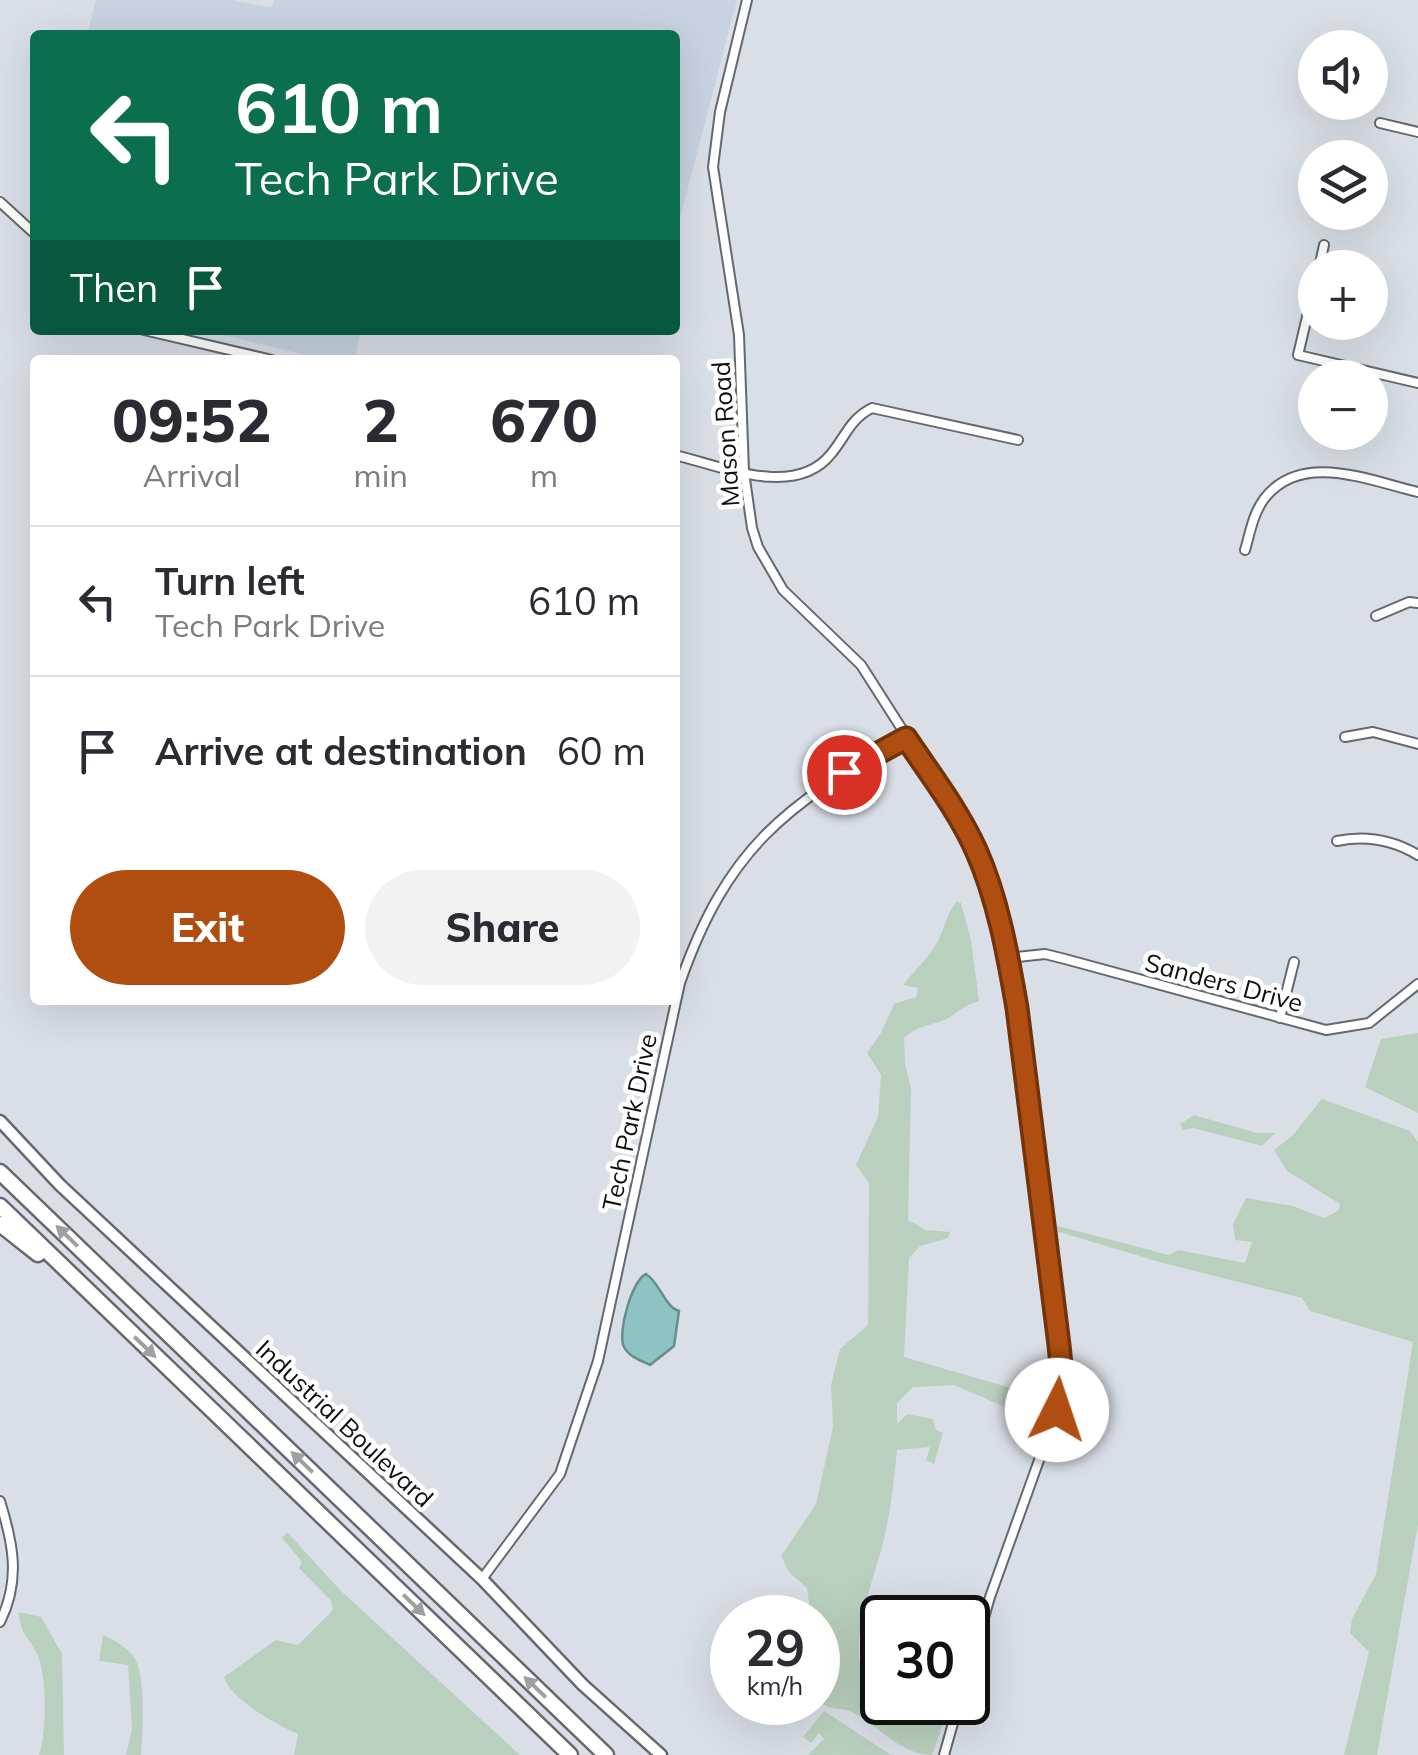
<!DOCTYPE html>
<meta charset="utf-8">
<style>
:root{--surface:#fff;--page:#f2f2f3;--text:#2b2b33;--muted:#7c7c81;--line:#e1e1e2;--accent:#b04e11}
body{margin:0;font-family:Mulish,sans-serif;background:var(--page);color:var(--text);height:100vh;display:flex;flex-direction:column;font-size:38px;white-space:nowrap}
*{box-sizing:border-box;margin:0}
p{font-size:32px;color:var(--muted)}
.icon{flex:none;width:55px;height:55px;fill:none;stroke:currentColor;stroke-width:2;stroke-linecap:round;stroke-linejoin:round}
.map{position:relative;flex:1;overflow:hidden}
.panel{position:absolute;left:30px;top:355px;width:650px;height:650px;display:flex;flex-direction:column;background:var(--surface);border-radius:10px;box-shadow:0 10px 40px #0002}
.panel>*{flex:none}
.hud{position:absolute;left:30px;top:30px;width:650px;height:305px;border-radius:10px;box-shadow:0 10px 40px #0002;background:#0b6e4f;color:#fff;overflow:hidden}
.tools{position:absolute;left:1298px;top:30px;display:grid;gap:20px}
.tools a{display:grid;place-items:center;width:90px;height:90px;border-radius:50%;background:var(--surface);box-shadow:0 10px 40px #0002;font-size:50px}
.speed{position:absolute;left:710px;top:1595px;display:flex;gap:20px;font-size:50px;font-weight:700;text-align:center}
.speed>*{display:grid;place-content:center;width:130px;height:130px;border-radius:50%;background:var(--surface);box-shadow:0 10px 40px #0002;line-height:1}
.speed small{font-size:25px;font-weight:400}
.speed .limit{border:5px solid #111;border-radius:15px;background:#fff;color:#111}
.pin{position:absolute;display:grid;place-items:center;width:85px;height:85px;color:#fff;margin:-42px;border:5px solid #fff;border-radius:50%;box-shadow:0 2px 10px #0007}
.me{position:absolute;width:110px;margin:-55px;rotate:4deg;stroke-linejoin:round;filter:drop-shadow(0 0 8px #0008)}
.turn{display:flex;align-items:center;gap:35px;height:210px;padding:0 40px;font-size:45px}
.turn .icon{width:130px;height:130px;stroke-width:2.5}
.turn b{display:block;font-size:70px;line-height:85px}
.then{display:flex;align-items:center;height:95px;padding:0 40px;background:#0003;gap:20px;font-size:38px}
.eta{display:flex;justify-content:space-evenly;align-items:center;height:170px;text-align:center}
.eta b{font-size:60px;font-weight:800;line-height:70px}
.action{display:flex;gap:20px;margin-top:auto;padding:20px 40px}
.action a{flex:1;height:115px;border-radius:60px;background:var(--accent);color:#fff;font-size:40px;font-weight:800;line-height:115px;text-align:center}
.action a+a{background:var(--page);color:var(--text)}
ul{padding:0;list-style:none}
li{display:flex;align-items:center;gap:30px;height:150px;padding:0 40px;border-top:2px solid var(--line)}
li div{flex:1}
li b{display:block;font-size:38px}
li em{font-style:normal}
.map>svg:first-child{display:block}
.built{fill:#c8d2e0}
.green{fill:#bad0be}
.water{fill:#8ec3c3;stroke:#678d8e;stroke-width:2.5}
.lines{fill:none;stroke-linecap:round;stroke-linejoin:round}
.minor-casing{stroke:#64686f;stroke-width:12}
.tertiary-casing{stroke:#64686f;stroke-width:15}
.motorway-casing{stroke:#64686f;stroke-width:19}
.minor{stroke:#fff;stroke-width:8}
.tertiary{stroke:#fff;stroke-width:10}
.motorway{stroke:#fff;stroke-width:14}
.oneway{fill:#9e9fa0}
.route-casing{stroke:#72330b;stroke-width:25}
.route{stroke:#b04e11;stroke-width:18}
.labels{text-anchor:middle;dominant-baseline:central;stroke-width:9;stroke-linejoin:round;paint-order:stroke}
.street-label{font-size:25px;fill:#0d0e11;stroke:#fff}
</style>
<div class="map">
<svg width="1418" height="1755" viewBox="0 0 1418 1755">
<rect width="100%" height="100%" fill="#dadfe7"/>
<g class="built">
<path d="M96,0H233L271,8L274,0H737L679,222L675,220V35H87Z"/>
<path d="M203,330H361L355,360H326Z"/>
</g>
<g class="green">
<path d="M957,901L961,903L971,940L979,1001C964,1006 961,1009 950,1017C934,1027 922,1022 904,1038L905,1064L911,1089L908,1220L926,1230L950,1232L948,1238L920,1246L909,1258L904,1357L1046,1398L1045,1418L1039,1422L954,1385L913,1387L897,1403V1424L907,1414L933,1419L936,1430L943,1433L934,1464L926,1460L930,1447L897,1450C894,1479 891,1507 885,1535C868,1606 819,1697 924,1718L928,1703H950L932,1755C901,1755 879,1726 852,1712C841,1707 832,1711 821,1703L818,1673V1618L811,1617L807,1588L789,1572L781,1556L816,1504L833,1427L831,1385L840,1349L868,1325L869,1183L856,1165L878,1117L881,1075L867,1053L881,1033L894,1004L916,997L918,988L903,985C913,972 927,959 935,946C945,930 945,916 957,901Z"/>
<path d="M1418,1033V1113L1365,1087L1381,1039Z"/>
<path d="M1322,1099L1410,1131L1418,1142V1524L1377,1755H1344L1369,1652L1350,1633L1352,1619L1376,1574L1413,1342L1310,1311L1302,1298L1163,1263L1056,1231L1058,1226L1169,1255L1178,1250L1245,1263L1252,1242L1235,1240L1233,1224L1246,1198L1293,1206L1324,1218L1338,1211L1340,1204L1287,1171L1274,1150L1292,1136Z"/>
<path d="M1194,1115L1257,1133H1275L1262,1146L1193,1128L1183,1130L1180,1124Z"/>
<path d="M287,1532L341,1591L520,1755H294L298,1734C277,1725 230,1699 224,1677L276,1640L298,1645L333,1610L331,1601L299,1568L302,1562L282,1538Z"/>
<path d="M19,1612L41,1617L62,1654L64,1755H39C47,1734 47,1674 37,1654C28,1635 20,1635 19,1612Z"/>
<path d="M103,1635C113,1639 129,1648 135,1659C146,1677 143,1733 141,1755H126L132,1729L128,1665L99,1661Z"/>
<path d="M824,1711L891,1755H808L824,1739L819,1733L811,1743L803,1737Z"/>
</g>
<path class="water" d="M646,1274C660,1283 665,1307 679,1311L674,1346L650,1365C642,1361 629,1357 624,1347C617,1333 632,1280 646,1274Z"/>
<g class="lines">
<defs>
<g id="minor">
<path d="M747,0L720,112L713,167L739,335L744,472L752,528L758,547L783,590L861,665L960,820L976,850L986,879L1008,958L1017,1008L1061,1376L1057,1410L990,1597L968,1673"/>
<path d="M1380,123L1418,132"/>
<path d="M0,202L35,234"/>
<path d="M1319,268L1324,245"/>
<path d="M1315,283L1298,355L1418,383"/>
<path d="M144,330L272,360"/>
<path d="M675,455C721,466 795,499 831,454C846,436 850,419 872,408L1018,440"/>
<path d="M1245,550C1250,533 1253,514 1264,499C1301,450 1370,481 1418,492"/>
<path d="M1376,616L1409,602L1418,603"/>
<path d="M1345,737L1373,732L1418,744"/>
<path d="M1337,841C1366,835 1393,840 1418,855"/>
<path d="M1008,958L1045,954L1065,959L1326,1030L1369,1023L1418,984"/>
<path d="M1280,1018L1294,962"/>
<path d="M0,1501C13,1543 21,1580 0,1622"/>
<path d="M482,1579L560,1474L598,1361L680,983C727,849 784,805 905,738"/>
<path d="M944,1755L959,1702"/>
</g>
<path id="tertiary" d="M0,1121L60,1185L482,1579L583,1685L661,1755"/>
<g id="motorway">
<path d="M0,1172L606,1755"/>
<path d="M0,1206L570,1755"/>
<path d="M0,1224L38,1254"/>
</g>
</defs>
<use href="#minor" class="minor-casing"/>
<use href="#tertiary" class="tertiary-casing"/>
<use href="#motorway" class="motorway-casing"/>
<use href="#minor" class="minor"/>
<use href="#tertiary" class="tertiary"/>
<use href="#motorway" class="motorway"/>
</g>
<defs><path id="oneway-solid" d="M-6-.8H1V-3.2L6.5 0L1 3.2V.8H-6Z" transform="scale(2.5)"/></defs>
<g class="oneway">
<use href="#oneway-solid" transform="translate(67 1236) rotate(-136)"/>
<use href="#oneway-solid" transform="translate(145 1347) rotate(44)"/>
<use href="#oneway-solid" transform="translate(302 1462) rotate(-136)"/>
<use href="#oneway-solid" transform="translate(414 1605) rotate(44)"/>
<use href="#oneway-solid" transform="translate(535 1687) rotate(-136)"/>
</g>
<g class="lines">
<defs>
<path id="route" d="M844,772L906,738C930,774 958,810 976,850C998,899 1008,956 1017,1008L1059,1345L1062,1376L1057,1410"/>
</defs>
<use href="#route" class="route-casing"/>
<use href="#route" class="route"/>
</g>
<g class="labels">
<g class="street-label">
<text transform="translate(725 434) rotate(-94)">Mason Road</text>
<text transform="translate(1224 982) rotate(15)">Sanders Drive</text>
<text transform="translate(629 1122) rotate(-78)">Tech Park Drive</text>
<text transform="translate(345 1423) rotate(43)">Industrial Boulevard</text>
</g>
</g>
</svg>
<div class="tools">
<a><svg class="icon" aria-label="sound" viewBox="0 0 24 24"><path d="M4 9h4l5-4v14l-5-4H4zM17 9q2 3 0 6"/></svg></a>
<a><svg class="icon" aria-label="layers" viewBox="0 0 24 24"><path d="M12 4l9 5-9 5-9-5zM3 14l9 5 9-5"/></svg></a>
<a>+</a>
<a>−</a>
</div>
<div class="speed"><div>29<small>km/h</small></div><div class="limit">30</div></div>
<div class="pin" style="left:844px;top:772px;background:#d93025"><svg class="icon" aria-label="arrive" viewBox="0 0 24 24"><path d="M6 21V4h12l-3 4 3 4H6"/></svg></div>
<svg class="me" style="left:1057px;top:1410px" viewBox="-20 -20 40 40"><circle r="19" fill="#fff"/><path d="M0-13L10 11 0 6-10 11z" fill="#b04e11"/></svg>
<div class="hud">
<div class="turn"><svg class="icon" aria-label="left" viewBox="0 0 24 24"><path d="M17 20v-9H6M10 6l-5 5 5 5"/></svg><div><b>610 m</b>Tech Park Drive</div></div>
<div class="then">Then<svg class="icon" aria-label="arrive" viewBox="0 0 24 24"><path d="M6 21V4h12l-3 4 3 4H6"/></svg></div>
</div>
<section class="panel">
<div class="eta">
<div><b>09:52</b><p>Arrival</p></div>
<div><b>2</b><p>min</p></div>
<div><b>670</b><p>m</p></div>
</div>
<ul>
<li><svg class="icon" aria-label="left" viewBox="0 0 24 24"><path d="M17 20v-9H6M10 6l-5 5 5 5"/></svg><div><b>Turn left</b><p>Tech Park Drive</p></div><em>610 m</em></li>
<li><svg class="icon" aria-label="arrive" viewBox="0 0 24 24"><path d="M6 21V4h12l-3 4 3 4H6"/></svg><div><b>Arrive at destination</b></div><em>60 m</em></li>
</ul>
<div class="action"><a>Exit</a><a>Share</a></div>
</section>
</div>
